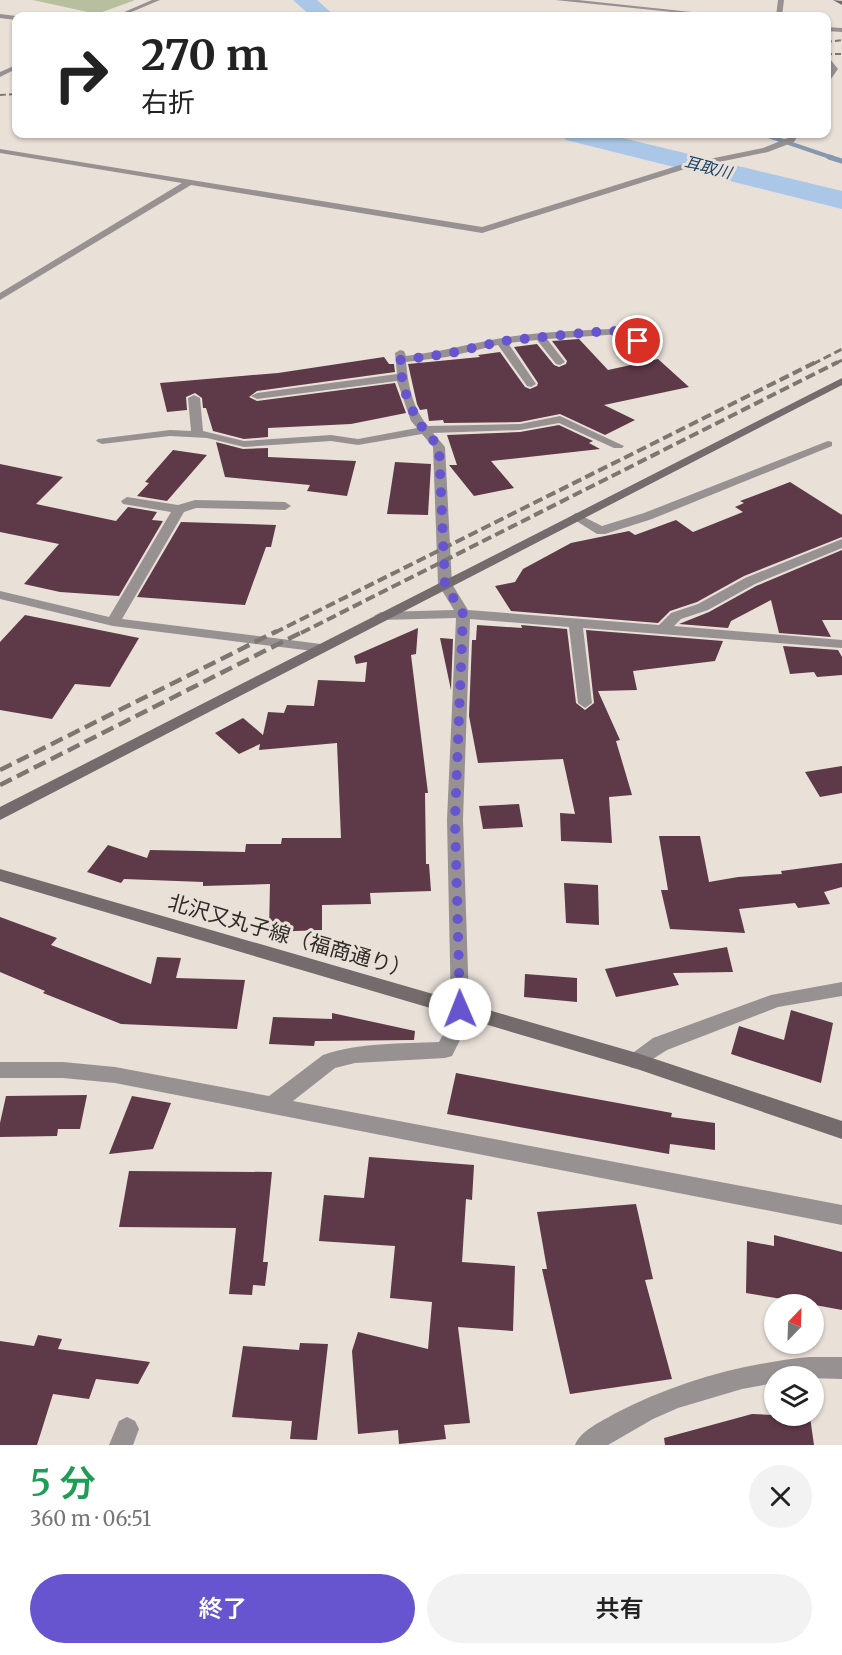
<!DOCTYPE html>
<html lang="ja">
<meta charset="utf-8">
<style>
:root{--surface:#fff;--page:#f2f2f2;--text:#222;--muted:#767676;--accent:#6755cf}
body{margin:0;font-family:Merriweather,"Noto Sans JP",serif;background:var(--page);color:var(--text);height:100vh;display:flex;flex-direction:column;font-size:22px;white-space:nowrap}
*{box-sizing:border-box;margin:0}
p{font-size:20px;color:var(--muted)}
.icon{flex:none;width:33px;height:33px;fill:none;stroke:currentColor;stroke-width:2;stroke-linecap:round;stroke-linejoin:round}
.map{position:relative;height:1445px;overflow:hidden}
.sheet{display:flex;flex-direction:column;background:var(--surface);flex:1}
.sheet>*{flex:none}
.top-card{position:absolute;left:12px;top:12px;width:819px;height:126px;border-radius:12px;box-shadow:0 2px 4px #0004;background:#fff;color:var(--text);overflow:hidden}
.needle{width:39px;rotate:23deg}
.tools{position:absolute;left:764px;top:1294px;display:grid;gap:12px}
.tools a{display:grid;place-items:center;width:60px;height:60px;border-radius:50%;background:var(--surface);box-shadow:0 2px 4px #0004;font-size:30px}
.pin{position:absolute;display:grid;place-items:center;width:51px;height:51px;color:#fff;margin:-26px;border:3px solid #fff;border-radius:50%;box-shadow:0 2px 6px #0007}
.me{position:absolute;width:66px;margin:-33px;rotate:359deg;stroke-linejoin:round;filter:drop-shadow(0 0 4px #0008)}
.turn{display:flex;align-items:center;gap:21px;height:126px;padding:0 30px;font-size:27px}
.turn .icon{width:78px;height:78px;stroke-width:2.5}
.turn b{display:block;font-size:42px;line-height:51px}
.round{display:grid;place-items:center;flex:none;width:63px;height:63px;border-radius:32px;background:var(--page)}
.summary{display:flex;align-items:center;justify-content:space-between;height:102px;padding:0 30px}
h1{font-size:36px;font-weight:600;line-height:45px;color:#1e9e55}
.primary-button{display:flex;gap:12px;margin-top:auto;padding:12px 30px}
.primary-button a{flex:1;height:69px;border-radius:36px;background:var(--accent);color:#fff;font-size:24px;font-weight:600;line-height:69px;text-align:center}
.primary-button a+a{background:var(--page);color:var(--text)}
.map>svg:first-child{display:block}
.green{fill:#b8bf9e}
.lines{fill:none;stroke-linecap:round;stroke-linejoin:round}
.stream-far1{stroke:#8598ae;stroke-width:4}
.stream{stroke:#8598ae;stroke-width:5}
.river{fill:#aac7e7;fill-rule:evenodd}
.building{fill:#5e3947}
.street{fill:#979192;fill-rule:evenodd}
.secondary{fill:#736b6c;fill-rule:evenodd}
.rail-far3{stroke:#7d7772;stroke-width:2;stroke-dasharray:6 3;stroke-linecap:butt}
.rail-far2{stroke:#7d7772;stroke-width:3;stroke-dasharray:8 4;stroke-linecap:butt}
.rail-far1{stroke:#7d7772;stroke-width:4;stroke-dasharray:10 4.5;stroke-linecap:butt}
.rail{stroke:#7d7772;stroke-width:4.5;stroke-dasharray:13 6;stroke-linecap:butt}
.route{stroke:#6755cf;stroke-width:10;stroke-dasharray:0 18}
.labels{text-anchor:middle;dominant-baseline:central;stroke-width:6;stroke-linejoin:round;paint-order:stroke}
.far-water-label{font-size:16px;font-style:italic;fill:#1a446e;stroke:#e9e0d8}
.near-street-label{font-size:21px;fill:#2f2c28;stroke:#e9e0d8}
</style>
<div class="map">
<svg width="842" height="1445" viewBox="0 0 842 1445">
<rect width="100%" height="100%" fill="#e9e0d8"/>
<path class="green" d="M33,0H135L97,14Z"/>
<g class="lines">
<path class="stream-far1" d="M762,134L833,158"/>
<path class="stream" d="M829,157L842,161"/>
<g class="river">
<path d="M293,0H317L335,16H311Z"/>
<path d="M562,134H606L842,191V209L566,140Z"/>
</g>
</g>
<g class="building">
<path d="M579,339L608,370L658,359L689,387L604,405L635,420L605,435L560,414L520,422L444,423L443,420L429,421L427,409L420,410L417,404L408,364L480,357L478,355L500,352L525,387L530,389L537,386L538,383L514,347L537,344L554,365L559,367L566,364L567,361L552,341Z"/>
<path d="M384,357L389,364H394L395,372L257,391L249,397L257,401L395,383L406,413L351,424L268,428V437L244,439L213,431L206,408H203L202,398L195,393L186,397L187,410L167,412L160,383L278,373Z"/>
<path d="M559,425L593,441L589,443L600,449L491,461L514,488L474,496L449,465H457L447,435L520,432Z"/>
<path d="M216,442L243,449L268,448V457L356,461L347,496L307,491L310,485L225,477Z"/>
<path d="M173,450L207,455L167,501L137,496L149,483L145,482Z"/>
<path d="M395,462L431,464L428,515L387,514Z"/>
<path d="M0,464L63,477L36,504L116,521L128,507L157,512L152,520L163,521L119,596L60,592L24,584L59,544L0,532Z"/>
<path d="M790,482L842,515V537L744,576L697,602L670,611L658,623L511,611L495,586L515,582L523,569L571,543L629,531L635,535L676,520L693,532L743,512L735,507L744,503L740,501Z"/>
<path d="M181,522L276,525L271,547H266L245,605L137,597Z"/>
<path d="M842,550V620H822L831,637L779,633L771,600L731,621L728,628L679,624L709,612L756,586Z"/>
<path d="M25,615L139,638L110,687L75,684L52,719L0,710V642Z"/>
<path d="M477,625L522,628L521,625L567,629L576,703L585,710L594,703L586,630L723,641L715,661L633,671L637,690L598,691L620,740L616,741L632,795L609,797L612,843L561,841L560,813L575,814L563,759L478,763L469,716L472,640H476Z"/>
<path d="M418,628L416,654L411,655L428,793H425L426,864H429L431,891L370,893L371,904L322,905V930L269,932L270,884L203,886V882L124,879L121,883L87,872L108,845L147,858L150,850L245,852L246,844H281L282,838H341L337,743L259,750L260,744L239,754L215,733L243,718L263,735L268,712L284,713L287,705L314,706L318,680L365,682L367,662L356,664L354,656Z"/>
<path d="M440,638L453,639L451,690Z"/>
<path d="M783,646L838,650L842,657V675L817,677L814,672L790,674Z"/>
<path d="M842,766V793L820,797L805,772Z"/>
<path d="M519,804L523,827L483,829L479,806Z"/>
<path d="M659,836H700L709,882L738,877L782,874L781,871L842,863V887L824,892L830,904L798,908L795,903L739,909L745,933L670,929L661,890H668Z"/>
<path d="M564,883L598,885L599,925L566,923Z"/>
<path d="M0,917L57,938L51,945L151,984L157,957L181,958L176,978L245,980L237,1029L121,1024L43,993L45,991L0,972Z"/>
<path d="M727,947L733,972L673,973L679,985L616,997L605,969Z"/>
<path d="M525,974L577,978V1002L524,997Z"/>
<path d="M791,1010L833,1023L821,1083L731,1054L739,1026L784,1040Z"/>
<path d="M332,1013L415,1031L414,1040L315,1041L314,1046L269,1044L273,1017L332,1019Z"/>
<path d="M456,1073L672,1113L671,1117L715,1123V1150L670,1144L669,1154L447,1114Z"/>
<path d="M87,1095L80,1129H58L57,1136L0,1137V1123L6,1096Z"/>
<path d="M132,1096L171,1103L153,1149L109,1154Z"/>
<path d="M369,1157L474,1165L472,1200L466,1199L462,1262L515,1266L513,1331L458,1327L470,1423L444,1425L446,1439L399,1444L398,1430L358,1434L352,1351L358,1332L428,1349L432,1302L390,1298L395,1246L319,1241L324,1195L364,1198Z"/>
<path d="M129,1171L272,1172L263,1262H268L265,1286L253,1285L252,1295L229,1294L236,1228L119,1227Z"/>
<path d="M636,1204L653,1279L645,1280L672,1379L570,1394L542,1269H547L537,1212Z"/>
<path d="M774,1235L842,1252V1310L815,1305H788V1300L746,1293L747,1241L774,1246Z"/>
<path d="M38,1335L62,1339L58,1349L150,1362L138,1384L96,1379L89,1399L53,1394L37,1445H0V1341L34,1346Z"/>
<path d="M300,1343L328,1344L317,1440L290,1439L292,1421L232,1417L243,1346L299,1350Z"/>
<path d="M752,1414L810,1417L814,1445H665L664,1438Z"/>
</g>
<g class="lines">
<g class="street">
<path d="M152,0H160L122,16H115Z"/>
<path d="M555,0H578L729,16H711Z"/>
<path d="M778,0H784L782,16H776Z"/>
<path d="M0,14L16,16H18L16,20L0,18Z"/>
<path d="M826,27L842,28V32L826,31Z"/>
<path d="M830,59L838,69L826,86V76L830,69L827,61Z"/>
<path d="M16,65V69L0,77V72Z"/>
<path d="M791,134H799L794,142L768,152L685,169L482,233L191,185L0,300V293L182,183L0,153V149L482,227L680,165L763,148L788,138Z"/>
<path d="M623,328L633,331L651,348V352H643L622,334L547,339L565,362L560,365L556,364L537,340L508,343L536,384L531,387L527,386L498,345L447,357L406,362C408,385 413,409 428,426L520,424L560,416L624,446L622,448H614L559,423L520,430L433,433L445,447L452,584L468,610L659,625L671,613L698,604L745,578L842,539V548L755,584L708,610L681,619L674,626L842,640V648L583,628L592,703L585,708L578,703L569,627L470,619L463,820L469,1003L475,1010L452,1056L445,1058L355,1063L335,1068L293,1101L842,1205V1225L115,1083L63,1078H0V1062H63L115,1067L269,1096L323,1055C360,1042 401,1044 439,1042L454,1015L451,1009L447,820L456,618L381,620L374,616L381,612L454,610L438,584L433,447L422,434L358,445L331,441L244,447L207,438L170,436L102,444L96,441L98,439L170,430L191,431L188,398L194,395L200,398L203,431L244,441L331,435L358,439L417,428L411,421L397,381L257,399L251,396L257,393L397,374L395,353L400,350L404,351L406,356C439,352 469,344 502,338C542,331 583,331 623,328Z"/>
<path d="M828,441L832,442V446L652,519L605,534H597L570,517L576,513L602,526L644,513Z"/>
<path d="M127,497L178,505L195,500L285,502L291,506L285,510L196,508L184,512L122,619L321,644L328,648L326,651L321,652L113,626L0,599V591L109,617L171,512L123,504L121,501Z"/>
<path d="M842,982V996L778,1007L667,1050L637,1069L630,1067L627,1061L630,1055L653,1038L771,995Z"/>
<path d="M809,1357H842V1379L774,1377V1383L742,1389L678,1408L653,1419L608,1445H575C581,1430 601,1422 614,1414C676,1382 740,1364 809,1357Z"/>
<path d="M127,1417L135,1421L139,1429L133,1445H109L119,1421Z"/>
</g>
<g class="secondary">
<path d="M833,0L842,1V5Z"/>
<path d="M842,378V385L0,820V807Z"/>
<path d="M0,869L637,1053L842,1121V1139L637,1069L0,881Z"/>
</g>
<g class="rail-far3">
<path d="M826,42L842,40"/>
<path d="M826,54H842"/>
<path d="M0,95L16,94"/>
</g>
<g class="rail-far2">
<path d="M813,364L842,349"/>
<path d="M835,364L842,360"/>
</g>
<g class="rail-far1">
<path d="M274,633L816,362"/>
<path d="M301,633L838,362"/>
</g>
<g class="rail">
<path d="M0,770L277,631"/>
<path d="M0,785L304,631"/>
</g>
</g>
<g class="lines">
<path class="route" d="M460,1009L455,820L463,614L445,584L439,447L417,421L403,387L400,360L447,354L503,341L594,332L623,331L629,333L638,341"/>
</g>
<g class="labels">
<g class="far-water-label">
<text transform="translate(708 167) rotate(14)">耳取川</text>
</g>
<g class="near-street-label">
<text transform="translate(290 936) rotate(16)">北沢又丸子線（福商通り）</text>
</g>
</g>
</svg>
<div class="tools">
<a><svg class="needle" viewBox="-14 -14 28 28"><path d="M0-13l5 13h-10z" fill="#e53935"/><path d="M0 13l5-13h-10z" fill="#767676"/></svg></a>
<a><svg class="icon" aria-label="layers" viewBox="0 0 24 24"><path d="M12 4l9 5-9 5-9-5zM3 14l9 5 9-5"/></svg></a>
</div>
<div class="pin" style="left:638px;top:341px;background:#d93025"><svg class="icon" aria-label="arrive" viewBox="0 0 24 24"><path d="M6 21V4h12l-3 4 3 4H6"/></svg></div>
<svg class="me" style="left:460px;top:1009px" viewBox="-20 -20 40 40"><circle r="19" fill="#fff"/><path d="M0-13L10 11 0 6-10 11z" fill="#6755cf"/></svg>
<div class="top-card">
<div class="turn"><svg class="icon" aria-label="right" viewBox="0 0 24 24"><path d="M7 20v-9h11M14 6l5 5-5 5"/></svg><div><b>270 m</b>右折</div></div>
</div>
</div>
<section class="sheet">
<div class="summary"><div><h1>5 分</h1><p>360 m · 06:51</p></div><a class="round"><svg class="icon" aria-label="close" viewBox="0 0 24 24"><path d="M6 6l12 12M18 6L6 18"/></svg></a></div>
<div class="primary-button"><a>終了</a><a>共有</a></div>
</section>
